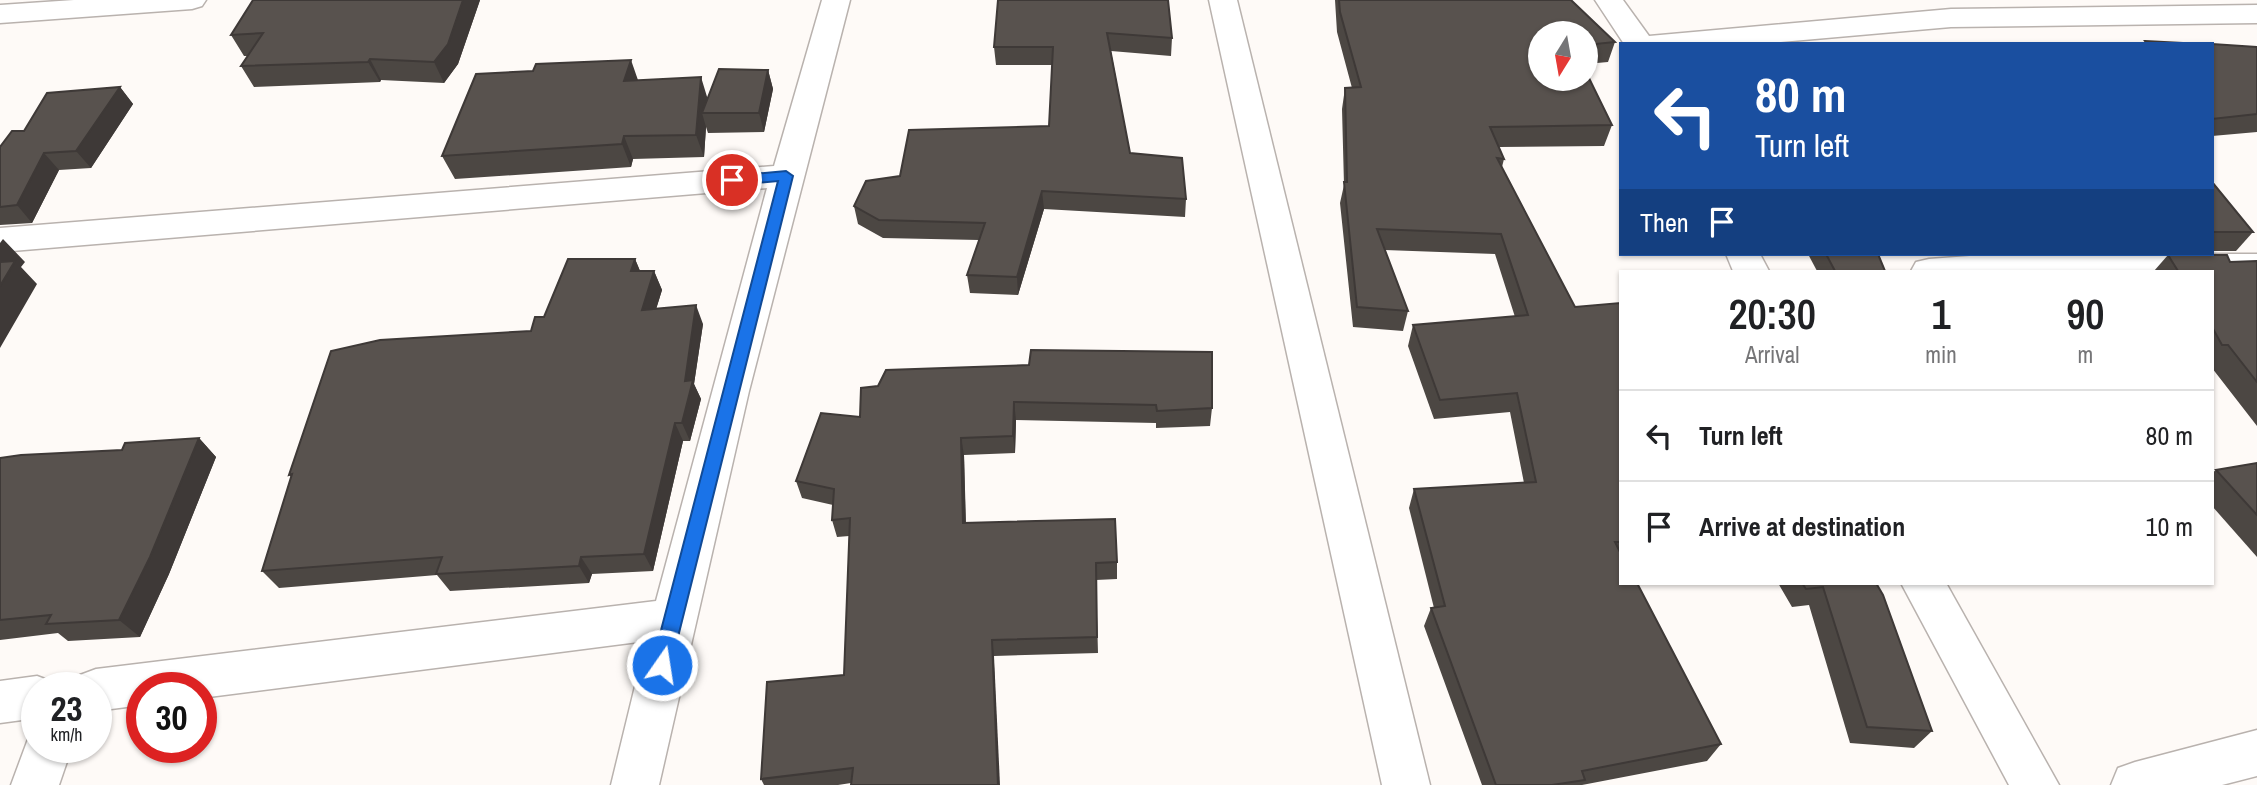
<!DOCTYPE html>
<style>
:root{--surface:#fff;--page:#f6f6f6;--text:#202124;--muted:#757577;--line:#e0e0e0}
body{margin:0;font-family:"Archivo Narrow",sans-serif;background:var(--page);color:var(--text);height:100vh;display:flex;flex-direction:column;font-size:26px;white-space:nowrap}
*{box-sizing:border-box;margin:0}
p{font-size:23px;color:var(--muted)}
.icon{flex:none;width:38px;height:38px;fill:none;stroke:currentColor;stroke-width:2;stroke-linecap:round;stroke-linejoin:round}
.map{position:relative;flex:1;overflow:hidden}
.panel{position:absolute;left:1619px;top:270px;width:595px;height:315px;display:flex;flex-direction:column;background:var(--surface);border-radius:0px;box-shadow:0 2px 5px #0004}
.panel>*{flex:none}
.top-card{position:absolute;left:1619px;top:42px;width:595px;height:214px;border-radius:0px;box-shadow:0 2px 5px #0004;background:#1a4fa0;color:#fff;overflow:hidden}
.needle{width:46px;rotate:191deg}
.controls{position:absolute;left:1528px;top:21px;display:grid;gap:14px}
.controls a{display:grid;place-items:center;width:70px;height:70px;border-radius:50%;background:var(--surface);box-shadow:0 2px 5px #0004;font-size:35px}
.speed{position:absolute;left:21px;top:672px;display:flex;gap:14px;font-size:35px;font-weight:700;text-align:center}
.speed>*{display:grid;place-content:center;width:91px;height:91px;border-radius:50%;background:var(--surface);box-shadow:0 2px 5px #0004;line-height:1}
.speed small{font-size:18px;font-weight:400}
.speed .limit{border:10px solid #d22;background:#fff;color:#111}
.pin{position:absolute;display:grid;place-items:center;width:60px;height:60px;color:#fff;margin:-30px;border:4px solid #fff;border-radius:50%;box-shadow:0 2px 7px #0007}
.me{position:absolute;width:77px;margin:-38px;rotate:13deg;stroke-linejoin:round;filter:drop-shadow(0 0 5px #0008)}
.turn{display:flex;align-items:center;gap:24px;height:147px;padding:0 21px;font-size:32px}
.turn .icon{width:91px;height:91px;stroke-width:2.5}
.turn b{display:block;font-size:49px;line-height:60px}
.then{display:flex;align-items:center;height:66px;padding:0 21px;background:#0003;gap:14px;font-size:26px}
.eta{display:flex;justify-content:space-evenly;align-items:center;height:119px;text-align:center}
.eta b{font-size:42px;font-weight:600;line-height:49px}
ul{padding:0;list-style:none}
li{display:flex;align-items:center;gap:21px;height:91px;padding:0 21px;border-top:2px solid var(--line)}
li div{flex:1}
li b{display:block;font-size:26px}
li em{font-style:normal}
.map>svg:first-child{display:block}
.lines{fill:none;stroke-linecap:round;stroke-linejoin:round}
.minor-casing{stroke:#b9b2ae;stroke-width:3}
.minor{fill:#fff;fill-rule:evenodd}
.wall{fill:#4c4743}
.shaded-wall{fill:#3e3937}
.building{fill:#58524e;stroke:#3e3937;stroke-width:2}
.route{fill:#1a73e8;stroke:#114b97;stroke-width:2}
</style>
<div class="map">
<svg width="2257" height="785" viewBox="0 0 2257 785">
<rect width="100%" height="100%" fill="#fefaf7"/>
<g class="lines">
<defs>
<g id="minor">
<path d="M74,0H206L202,6L192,9L0,23V5Z"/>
<path d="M822,0H850L749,391L659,785H611L646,641L201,698V688H142V705L96,711V688H74L80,675L96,669L656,601L767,188L0,252V228L774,166Z"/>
<path d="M1209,0H1237L1430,785H1382Z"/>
<path d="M1595,0H1623L1649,36L1951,9L2257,5V23L1951,27L1757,44H1624Z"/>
<path d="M1726,254H1760L1769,271H1733Z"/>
<path d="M1997,254H2257V278H2212V271H1911L1916,262L1929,259Z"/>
<path d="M1901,583H1946L2059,785H2009Z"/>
<path d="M37,676L53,682L56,688H37V718L0,723V681Z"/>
<path d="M37,729V747H72L59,785H11L31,731Z"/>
<path d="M2257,730V776L2222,785H2111L2118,768L2135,762Z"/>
</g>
</defs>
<use href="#minor" class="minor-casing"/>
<use href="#minor" class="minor"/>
</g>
<g class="wall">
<path d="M253,0H480L458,64L444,83L381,80L380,82L254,87L241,66L248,56H244L231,35Z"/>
<path d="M998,0L1172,38L1171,56L1111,51L1130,153L1186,199L1185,217L1044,209L1018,295L970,293L967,275L979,240L883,238L858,224L854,206L900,176L1049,126L1052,65H996L994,47Z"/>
<path d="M1335,0H1571L1615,42L1608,62L1586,64V33H1540L1612,125L1604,146L1499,147L1504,159L1502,167L1575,307L1620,303V583L1721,744L1707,761L1582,785H1482L1424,626L1431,608H1434L1409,508L1414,489L1524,483L1510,412L1434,419L1408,346L1413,325L1515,317L1495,254L1385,250L1408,311L1403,331L1353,327L1340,203L1344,185L1342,109L1345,88H1352L1337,32Z"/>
<path d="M2212,44L2257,47V132L2212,136Z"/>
<path d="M768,70L773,89L764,132L708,133L706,127L704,157L633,159L631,167L455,179L442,156L638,80L708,98Z"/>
<path d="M120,87L133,104L91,168L59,170L32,223L0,225V147L24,131Z"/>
<path d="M2212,182L2253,232L2236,251H2212Z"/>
<path d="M1808,254H1878L1885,271H1817Z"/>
<path d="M2168,255L2230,262L2257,261V426L2212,368V271H2154Z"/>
<path d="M635,259L640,271H654L662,290L656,309L703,324L694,384L701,399L690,441H683L653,571L592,574L589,583L450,591L437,575L279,588L262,571L291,477L289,475L531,331L544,317Z"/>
<path d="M861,388L1212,408L1210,426L1156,428V423L1016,420L1015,453L964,455L966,523L1117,562V579L1096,580L1098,653L994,656L851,783L838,785H764L761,779L844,675L849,536L837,537L832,520L833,505L802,498L796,481L860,417Z"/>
<path d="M199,438L216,457L169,574L140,637L68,641L58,633L0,640V458L122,450Z"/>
<path d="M2257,463V557L2212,506V473L2216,470Z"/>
<path d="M1778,583H1876L1932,731L1914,748L1850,743L1809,605L1792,607Z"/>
</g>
<g class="shaded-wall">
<path d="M463,0H480L458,64L444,83L434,62Z"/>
<path d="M370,59L381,80L380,82L368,62Z"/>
<path d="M631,60L639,83L624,81Z"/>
<path d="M768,70L773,89L764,132L759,113Z"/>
<path d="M701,77L708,100L702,113L706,127L704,157L696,135Z"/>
<path d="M120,87L133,104L91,168L76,151Z"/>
<path d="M624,136L633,159L631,167L622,144Z"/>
<path d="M44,153L59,170L32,223L17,205Z"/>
<path d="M1042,191L1044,209L1018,295L1017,277Z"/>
<path d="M3,239L25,262L21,267L37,284L0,348V243Z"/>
<path d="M635,259L643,278L631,271Z"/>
<path d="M654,271L662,290L650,329L642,310Z"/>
<path d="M696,305L703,324L694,384L701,399L690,441L682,423L685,381Z"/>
<path d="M1014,402L1016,420L1015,453L1013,436Z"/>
<path d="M675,423L683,441L653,571L644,554Z"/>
<path d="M199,438L216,457L169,574L140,637L119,620Z"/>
<path d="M961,438L964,455L966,540L963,523Z"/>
<path d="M581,557L592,574L589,583L579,566Z"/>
<path d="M992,640L994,656L1000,785H998Z"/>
</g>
<g class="building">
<path d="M253,0H463L448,44L434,62L370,59L368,62L241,66L263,33L231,35Z"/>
<path d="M998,0H1168L1172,38L1107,33L1130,153L1182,158L1186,199L1042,191L1017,277L967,275L985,223L879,220L854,206L866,181L900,176L909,130L1049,126L1053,47H994Z"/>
<path d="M1339,0H1571L1615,42L1586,45V33H1540V79H1586V72L1612,125L1490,127L1504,159L1497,158L1575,307L1620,303V542H1615L1620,552V583H1637L1721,744L1582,771L1585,780L1552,785H1496L1431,608L1445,606L1414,489L1536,482L1517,393L1440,400L1413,325L1528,315L1501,234L1377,229L1408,311L1357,307L1344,182H1347L1345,88L1361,87L1340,12Z"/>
<path d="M2145,41L2202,44H2147Z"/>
<path d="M2212,44L2257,47V114L2212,119Z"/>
<path d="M631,60L624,81L701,77L696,135L624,136L622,144L442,156L476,74L533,71L536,64Z"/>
<path d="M719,69L768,70L759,113H702Z"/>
<path d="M120,87L76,151L44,153L17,205L0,207V147L12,131H24L47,93Z"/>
<path d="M2212,182L2253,232H2212Z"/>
<path d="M1826,254H1878L1885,271H1835Z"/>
<path d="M2168,255H2227L2230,262L2257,261V382L2228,345H2222L2212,327V271H2178Z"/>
<path d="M568,259H635L631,271H654L642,310L696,305L685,381L693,380L682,423H675L644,554L581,557L579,566L436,574L442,557L262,571L292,474L289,475L331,351L380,340L531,331L535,317H544Z"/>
<path d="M15,261L0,286V262Z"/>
<path d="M1031,350L1212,352V408L1157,411L1156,405L1014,402L1013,436L961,438L963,523L1115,519L1117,562L1096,563L1097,637L992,640L998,785H851L853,768L761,779L767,682L844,675L850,518L832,520L834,489L796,481L821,413L860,417L861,388L878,386L886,370L1029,365Z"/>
<path d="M199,438L150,557L119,620L46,624L51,615L0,620V458L21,455L122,450L125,443Z"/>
<path d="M2257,463V515L2216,470Z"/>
<path d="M1802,583H1876L1883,595L1932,731L1867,727L1823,587L1806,589Z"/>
</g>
<path class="route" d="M786,171L793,176L671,665L669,671L662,674L655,671L652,665L778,181L732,185L725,180L732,176Z"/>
</svg>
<div class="controls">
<a><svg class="needle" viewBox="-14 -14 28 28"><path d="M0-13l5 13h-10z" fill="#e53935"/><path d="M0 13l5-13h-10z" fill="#757577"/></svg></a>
</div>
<div class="speed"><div>23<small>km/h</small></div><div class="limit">30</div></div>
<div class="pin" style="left:732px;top:180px;background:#d93025"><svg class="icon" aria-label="arrive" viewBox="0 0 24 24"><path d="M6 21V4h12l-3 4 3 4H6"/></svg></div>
<svg class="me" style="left:662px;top:665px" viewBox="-20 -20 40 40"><circle r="17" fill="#1a73e8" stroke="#fff" stroke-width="3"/><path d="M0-11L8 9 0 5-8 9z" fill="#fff"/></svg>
<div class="top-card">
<div class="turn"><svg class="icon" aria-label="left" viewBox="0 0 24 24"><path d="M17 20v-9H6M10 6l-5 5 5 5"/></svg><div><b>80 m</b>Turn left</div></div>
<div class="then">Then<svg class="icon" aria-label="arrive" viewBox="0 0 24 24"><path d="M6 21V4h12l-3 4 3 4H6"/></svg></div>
</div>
<section class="panel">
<div class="eta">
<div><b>20:30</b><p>Arrival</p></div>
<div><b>1</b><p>min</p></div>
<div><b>90</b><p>m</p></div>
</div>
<ul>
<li><svg class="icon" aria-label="left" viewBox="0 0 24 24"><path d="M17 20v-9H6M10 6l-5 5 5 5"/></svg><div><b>Turn left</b></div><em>80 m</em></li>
<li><svg class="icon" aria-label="arrive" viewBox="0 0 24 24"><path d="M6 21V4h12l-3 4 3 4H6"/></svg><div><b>Arrive at destination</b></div><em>10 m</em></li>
</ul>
</section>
</div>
